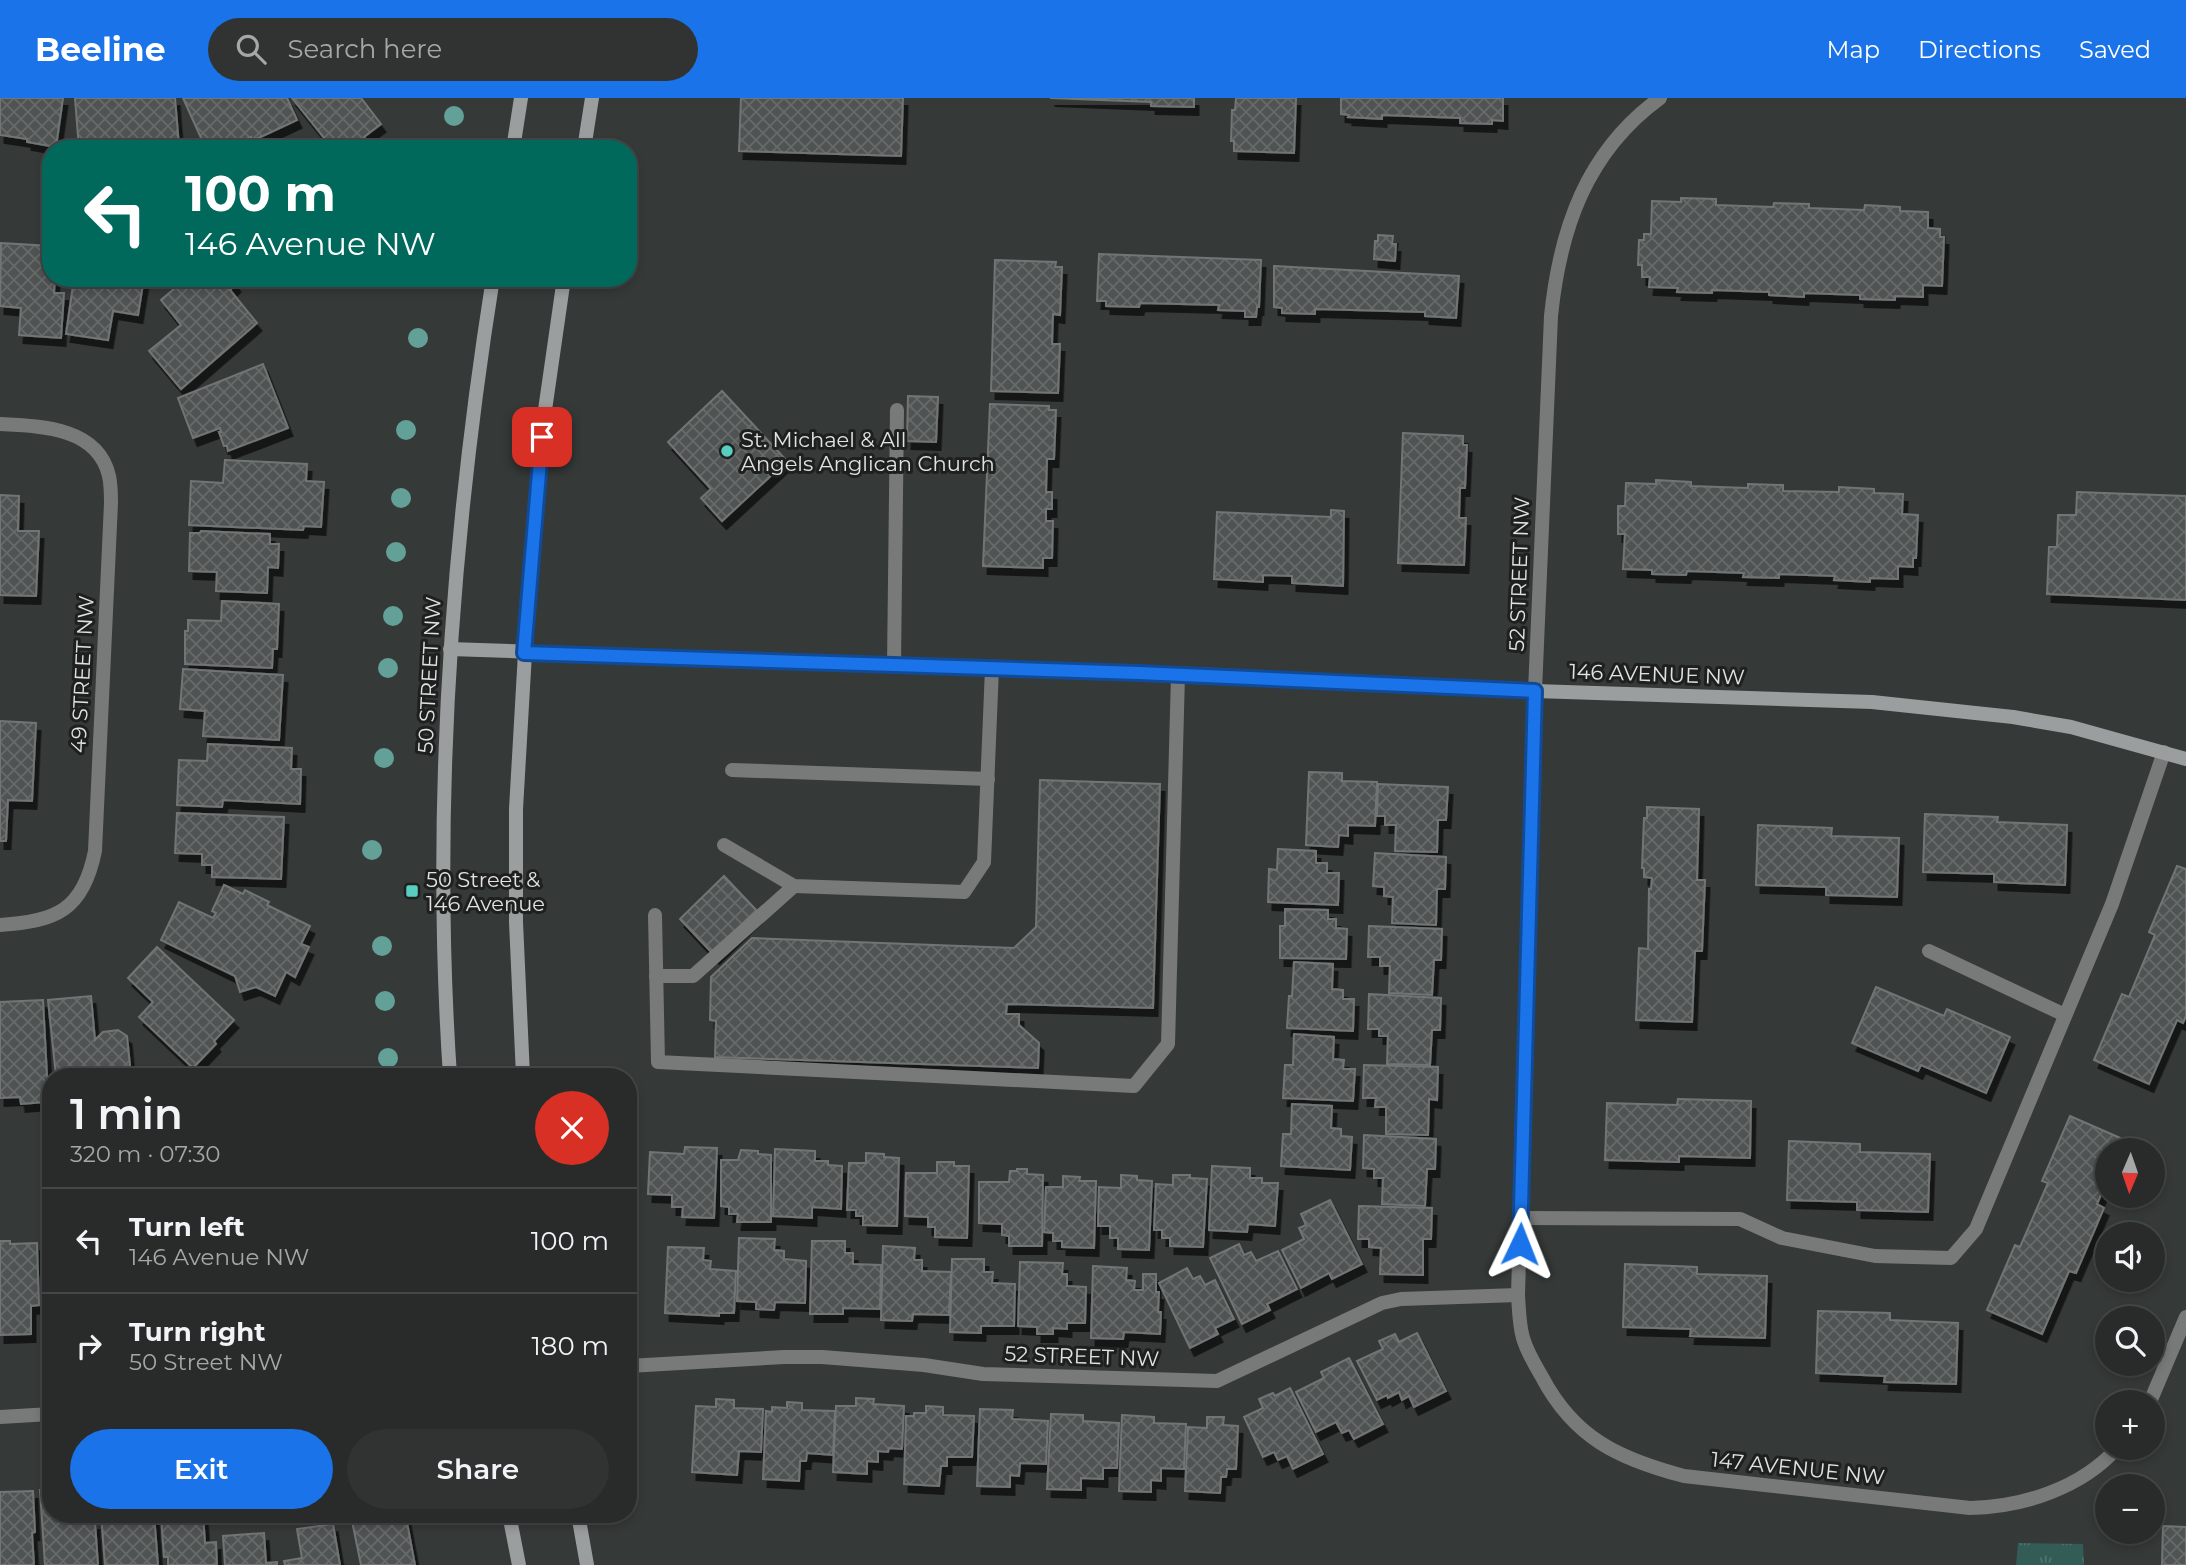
<!DOCTYPE html>
<meta charset="utf-8">
<style>
:root{--surface:#282b2a;--page:#303332;--text:#f1f3f6;--muted:#a5a7a8;--line:#444747;--accent:#1a73e8}
body{margin:0;font-family:Montserrat,sans-serif;background:var(--page);color:var(--text);height:100vh;display:flex;flex-direction:column;font-size:26px;white-space:nowrap}
*{box-sizing:border-box;margin:0}
p{font-size:23px;color:var(--muted)}
.icon{flex:none;width:38px;height:38px;fill:none;stroke:currentColor;stroke-width:2;stroke-linecap:round;stroke-linejoin:round}
.map{position:relative;flex:1;overflow:hidden}
.drawer{position:absolute;left:42px;top:970px;width:595px;height:455px;display:flex;flex-direction:column;background:var(--surface);border-radius:28px;box-shadow:0 4px 10px #0003,0 0 0 2px var(--line)}
.drawer>*{flex:none}
.banner{position:absolute;left:42px;top:42px;width:595px;height:147px;border-radius:28px;box-shadow:0 4px 10px #0003,0 0 0 2px var(--line);background:#00695c;color:#fff;overflow:hidden}
.needle{width:46px;rotate:182deg}
.buttons{position:absolute;left:2095px;top:1040px;display:grid;gap:14px}
.buttons a{display:grid;place-items:center;width:70px;height:70px;border-radius:50%;background:var(--surface);box-shadow:0 4px 10px #0003,0 0 0 2px var(--line);font-size:35px}
.pin{position:absolute;display:grid;place-items:center;width:60px;height:60px;color:#fff;margin:-30px;border-radius:14px;box-shadow:0 4px 10px #0006}
.me{position:absolute;width:77px;margin:-38px;rotate:2deg;stroke-linejoin:round;filter:drop-shadow(0 0 5px #0008)}
.turn{display:flex;align-items:center;gap:24px;height:147px;padding:0 28px;font-size:32px}
.turn .icon{width:91px;height:91px;stroke-width:2.5}
.turn b{display:block;font-size:49px;line-height:60px}
.round{display:grid;place-items:center;flex:none;width:74px;height:74px;border-radius:37px;background:var(--page)}
.head{display:flex;align-items:center;justify-content:space-between;height:119px;padding:0 28px}
h1{font-size:42px;font-weight:600;line-height:52px}
.action{display:flex;gap:14px;margin-top:auto;padding:14px 28px}
.action a{flex:1;height:80px;border-radius:42px;background:var(--accent);color:#fff;font-size:28px;font-weight:600;line-height:80px;text-align:center}
.action a+a{background:var(--page);color:var(--text)}
ul{padding:0;list-style:none}
li{display:flex;align-items:center;gap:21px;height:105px;padding:0 28px;border-top:2px solid var(--line)}
li div{flex:1}
li b{display:block;font-size:26px}
li em{font-style:normal}
header{display:flex;align-items:center;gap:42px;box-sizing:border-box;height:98px;padding:0 35px;background:var(--accent);color:#fff}
header strong{font-size:33px}
nav{display:flex;gap:38px;margin-inline-start:auto;font-size:24px}
.search{width:490px;height:63px;background:var(--page);display:flex;align-items:center;gap:18px;box-sizing:border-box;padding:0 24px;border-radius:38px;color:var(--muted);font-size:26px}
.map>svg:first-child{display:block}
.park{fill:url(#park-tufts)}
.building{fill:url(#building-cross-hatch);stroke:#717574;stroke-width:2;filter:url(#shadow)}
.lines{fill:none;stroke-linecap:round;stroke-linejoin:round}
.lane{stroke:#787a79;stroke-width:14}
.street{stroke:#787a79;stroke-width:14}
.secondary{stroke:#9b9e9e;stroke-width:14}
.tree{fill:#62a098}
.route-casing{stroke:#114b97;stroke-width:18}
.route{stroke:#1a73e8;stroke-width:12}
.poi-dot{fill:#58cec0;stroke:#1e1f1f;stroke-width:2.5}
.labels{text-anchor:middle;dominant-baseline:central;stroke-width:6;stroke-linejoin:round;paint-order:stroke}
.poi-label{font-size:21px;fill:#e0e2e2;stroke:#1e1f1f;text-anchor:start}
.street-label{font-size:21px;fill:#e0e2e2;stroke:#1e1f1f}
</style>
<header>
<strong>Beeline</strong>
<div class="search"><svg class="icon" aria-label="search" viewBox="0 0 24 24"><circle cx="10" cy="10" r="6"/><path d="M15 15l6 6"/></svg>Search here</div>
<nav><a>Map</a><a>Directions</a><a>Saved</a></nav>
</header>
<div class="map">
<svg width="2186" height="1467" viewBox="0 0 2186 1467">
<defs>
<pattern id="park-tufts" width="24" height="20" patternUnits="userSpaceOnUse" patternTransform="scale(1.75)"><rect width="24" height="20" fill="#335c56"/><path d="M3 7l-1-3M5 7V3M7 7l1-3M15 17l-1-3M17 17v-4M19 17l1-3" fill="none" stroke="#50736e"/></pattern>
<pattern id="building-cross-hatch" width="8" height="8" patternUnits="userSpaceOnUse" patternTransform="scale(1.75)"><rect width="8" height="8" fill="#4f5352"/><path d="M0 0l8 8M0 8l8-8" fill="none" stroke="#686b6b"/></pattern>
<filter id="shadow"><feDropShadow dx="4.5" dy="8" stdDeviation="0" flood-color="#0009"/></filter>
</defs>
<rect width="100%" height="100%" fill="#353938"/>
<path class="park" d="M2018,1445L2083,1446L2084,1467H2016Z"/>
<g class="building">
<path d="M0,0H63L56,49L27,44V41L0,37Z"/>
<path d="M75,0H175L179,48L125,51L124,42L112,43V49L79,51Z"/>
<path d="M183,0H287L297,22L252,43L251,39L240,44L243,51H206Z"/>
<path d="M292,0H361L381,26L364,39L368,44L360,51H333Z"/>
<path d="M741,0H903L901,58L739,53Z"/>
<path d="M1050,0H1194V9L1151,8V4Z"/>
<path d="M1236,0H1296L1294,55L1234,53V43H1231L1232,12H1235Z"/>
<path d="M1341,0H1503V23L1492,22V26L1460,25V20L1382,17V21L1348,19L1349,17L1341,16Z"/>
<path d="M1681,100L1716,101V107L1773,109L1774,105L1809,106V110L1864,112L1865,107L1900,109V113L1928,114V130L1940,131V139H1944L1942,188L1923,187V199L1895,198V202L1860,201V197L1804,195V199L1769,197V194L1712,192V195L1677,194L1678,190L1649,189L1650,179H1642V167H1638L1639,142H1644V136H1651L1652,103L1681,104Z"/>
<path d="M1378,137L1393,138L1392,146H1396L1395,163L1374,161L1375,143H1378Z"/>
<path d="M1,145L51,148V180H55L54,195H64L61,240L19,237L21,210L0,208Z"/>
<path d="M1099,156L1261,162L1259,209H1257L1256,219H1245V213L1218,212L1219,207L1140,205L1139,209L1106,208V203H1097Z"/>
<path d="M995,162L1056,164L1055,169H1062L1060,217L1053,216L1052,246H1060L1058,295L991,293Z"/>
<path d="M1274,168L1459,178L1456,220L1425,218V214L1315,211V216L1282,215V210L1274,209Z"/>
<path d="M74,180H144L138,217L113,213L108,242L66,236Z"/>
<path d="M187,180H232L236,186L230,192L257,225L181,291L149,253L181,227L161,202Z"/>
<path d="M263,266L288,330L228,353L227,348H224L219,334H221L220,330L193,340L178,300Z"/>
<path d="M722,293L787,363L722,423L701,400L711,391L668,344Z"/>
<path d="M908,298L938,299L936,344L907,343Z"/>
<path d="M990,306L1049,308V312H1056L1054,361H1047L1046,394H1052V411H1046V423H1053L1052,460H1043V470L983,468Z"/>
<path d="M1403,335L1463,338V347H1467L1465,390H1460L1459,420H1466L1464,467L1398,465Z"/>
<path d="M225,362L307,366L306,383L324,384L321,429L304,428L303,432L189,427L191,383L223,385Z"/>
<path d="M1656,382L1691,384V388L1748,390V386L1783,387V393L1839,394V389L1874,391V395L1903,396L1902,416L1918,417L1916,460H1913V469L1898,468V481L1870,480V484L1834,482L1835,478L1779,476V480L1743,479L1744,475L1687,473L1686,477L1652,476V472L1623,471L1625,436H1618V408H1625L1626,385L1656,386Z"/>
<path d="M2077,394L2186,398V502L2047,496L2049,449H2057L2058,417H2076Z"/>
<path d="M0,397L19,398L18,433H39L36,498L0,497Z"/>
<path d="M1331,412L1344,413L1343,488L1292,485V478L1263,477V484L1214,481L1217,414L1331,419Z"/>
<path d="M201,433L270,436V446H279L278,470L268,469L267,495L216,493L217,474L189,473L190,435H200Z"/>
<path d="M222,503L279,506L277,551H273L272,570L185,566V533H188V522L221,523Z"/>
<path d="M183,571L283,577L279,642L203,638L205,613L180,611Z"/>
<path d="M0,623L36,625L32,703L8,702L6,743H0Z"/>
<path d="M208,646L292,650L291,671H301L300,706L223,702L222,709L177,707L179,662L207,663Z"/>
<path d="M1309,674L1342,675V683L1377,684L1375,728L1348,727V738L1339,737L1338,749L1306,747Z"/>
<path d="M1040,682L1160,686L1153,910L1007,906L1006,916H1019V927L1039,945L1038,970L715,959L716,923L710,922L711,879L752,840L1014,850L1036,829Z"/>
<path d="M1378,686L1448,689L1446,722H1438L1437,754L1395,753L1396,727H1385V718H1377Z"/>
<path d="M1647,709L1699,711L1697,782H1705L1702,853H1695L1692,924L1636,922L1639,850L1648,851L1649,791H1651L1652,780L1644,779V770H1642L1644,720H1647Z"/>
<path d="M177,715L284,719L281,781L212,779V767H202V756L175,755Z"/>
<path d="M1925,716L1998,719L1997,724L2067,727L2065,787L1994,784V776L1923,774Z"/>
<path d="M1758,727L1832,730L1831,738L1899,740L1897,799L1826,797V789L1756,787Z"/>
<path d="M1278,751L1316,753V765H1327V775H1339L1338,807L1268,804L1269,771L1277,772Z"/>
<path d="M1375,755L1446,759L1445,791H1437L1436,827L1392,825L1393,799L1384,798V789L1373,788Z"/>
<path d="M2177,768L2186,771V918L2183,925L2177,922L2149,986L2094,962L2122,896L2129,899L2155,837L2149,834Z"/>
<path d="M724,778L759,815L715,858L680,821Z"/>
<path d="M224,787L243,796L245,792L269,804L267,807L310,828L301,846L309,849L295,879L286,874L275,898L256,889L240,894L235,878L161,842L179,804L213,820L216,815L212,813Z"/>
<path d="M1285,811L1328,812V821H1336V830L1347,831L1346,861L1280,860V828H1285Z"/>
<path d="M1369,828L1442,831L1441,862H1434L1432,897L1389,895L1390,868H1380V859H1368Z"/>
<path d="M157,849L234,922L214,943L216,946L193,970L139,919L153,904L128,880Z"/>
<path d="M1294,864L1333,866L1332,891L1343,892V901H1354L1353,933L1287,930L1289,898H1292Z"/>
<path d="M1876,889L1944,918L1947,911L2010,939L1986,995L1921,967L1918,973L1852,945Z"/>
<path d="M1369,896L1441,900L1440,932H1432L1430,967L1387,966L1388,938H1379V931H1368Z"/>
<path d="M91,898L95,942L103,934L118,932L127,938L131,978H56L48,902Z"/>
<path d="M43,902L48,997L44,996L45,1004L21,1006L20,999L0,1000V904Z"/>
<path d="M1294,936L1334,939L1333,961L1344,962L1343,971H1355L1353,1003L1283,1000L1285,967H1293Z"/>
<path d="M1364,967L1438,969L1437,1002L1429,1001L1428,1037L1386,1036V1009H1375L1376,1000H1363Z"/>
<path d="M1678,1001L1751,1003L1750,1060L1679,1058V1064L1605,1062L1607,1005L1677,1007Z"/>
<path d="M1292,1006L1332,1008L1331,1030L1341,1031V1038L1352,1039L1350,1072L1281,1068L1283,1036H1291Z"/>
<path d="M2070,1018L2125,1042L2120,1052H2107V1083L2097,1106L2104,1110L2076,1175L2069,1173L2042,1236L1987,1212L2015,1147L2020,1149L2048,1085L2042,1083Z"/>
<path d="M1364,1037L1436,1041L1435,1071H1427L1425,1108L1382,1106L1383,1080H1374V1071L1363,1070Z"/>
<path d="M1789,1043L1860,1046V1054L1930,1056L1928,1114L1857,1112V1104L1787,1102Z"/>
<path d="M685,1049L717,1050L714,1120L682,1119L683,1109H672V1097L648,1096L650,1054L684,1056Z"/>
<path d="M775,1051L815,1053V1063H828V1067L842,1068L841,1111L812,1109V1120L773,1118Z"/>
<path d="M741,1052L758,1053V1056L771,1057V1124H737L738,1116H729V1109L721,1108V1062H738Z"/>
<path d="M866,1055L884,1056V1059L899,1060L897,1128L863,1127V1118H856V1112H847L849,1065H866Z"/>
<path d="M937,1064H954V1068H969L967,1140L935,1139V1129H928V1119L905,1118L906,1075H937Z"/>
<path d="M1212,1068L1250,1070V1080H1262V1085H1278L1275,1128L1248,1126L1247,1134L1209,1132Z"/>
<path d="M1017,1071H1027V1076L1043,1077L1042,1148H1009V1138L1002,1137V1126L979,1125V1084H1009L1010,1073H1017Z"/>
<path d="M1121,1077L1137,1078V1082L1152,1083L1149,1152L1118,1151V1140H1110V1128H1098L1099,1089L1121,1090Z"/>
<path d="M1173,1077H1190V1080L1207,1081L1203,1149L1170,1148V1140H1162V1132H1154L1156,1086L1173,1087Z"/>
<path d="M1063,1078L1080,1079L1079,1083H1096L1094,1150L1062,1149V1143H1053V1135L1044,1134L1046,1089H1063Z"/>
<path d="M1330,1102L1362,1166L1332,1181L1329,1175L1301,1190L1282,1152L1304,1141L1299,1130L1306,1127L1301,1116Z"/>
<path d="M1359,1108L1432,1110L1431,1141H1423V1177L1380,1176L1381,1150L1369,1149V1141H1358Z"/>
<path d="M739,1140L775,1141L774,1152L784,1153V1161L806,1163L805,1205L775,1204L774,1212L756,1211V1204L737,1203Z"/>
<path d="M0,1143H10V1146L37,1145L39,1207L31,1208V1236L0,1237Z"/>
<path d="M812,1143H845V1155H853V1166L881,1167L880,1211L843,1210V1216H810Z"/>
<path d="M1239,1146L1244,1157L1251,1154L1256,1163L1278,1153L1297,1191L1267,1206L1270,1212L1242,1226L1210,1160Z"/>
<path d="M883,1148L915,1150L914,1162H922V1173L951,1174L949,1217L913,1216L912,1223L881,1222Z"/>
<path d="M668,1149L704,1150L703,1162L711,1163L710,1171L736,1173L734,1215H719V1218L665,1215Z"/>
<path d="M952,1161H984V1174H993L992,1185L1015,1186L1014,1228H981V1235L950,1234Z"/>
<path d="M1020,1164L1063,1165L1062,1176H1067V1188L1086,1189L1085,1225H1067V1231L1053,1230V1236H1037V1229L1018,1228Z"/>
<path d="M1625,1166L1697,1169V1176L1767,1178L1765,1240L1690,1238L1691,1231L1623,1229Z"/>
<path d="M1093,1168L1127,1170L1126,1182L1135,1183L1134,1192H1143V1176H1156V1194H1159L1158,1214H1161L1160,1236L1124,1234L1123,1241L1091,1240Z"/>
<path d="M1187,1170L1193,1181L1200,1178L1205,1187L1215,1182L1234,1221L1215,1230L1218,1236L1190,1250L1159,1185Z"/>
<path d="M1818,1213L1890,1215V1222L1958,1225L1956,1286L1884,1284L1885,1278L1816,1275Z"/>
<path d="M1417,1235L1446,1293L1414,1309L1409,1298L1402,1302L1399,1294L1388,1300L1387,1297L1377,1302L1357,1263L1383,1251L1379,1243L1395,1236L1399,1244Z"/>
<path d="M1349,1260L1383,1326L1354,1341L1349,1332L1342,1335L1336,1324L1316,1334L1296,1294L1324,1280L1321,1274Z"/>
<path d="M1290,1290L1323,1356L1293,1371L1287,1358L1278,1362L1274,1354L1263,1359L1244,1319L1263,1310L1259,1301L1273,1295L1275,1298Z"/>
<path d="M856,1300L874,1301L873,1306L904,1308L902,1351L889,1350L888,1354L878,1353V1364L867,1363V1376L833,1374L836,1308H856Z"/>
<path d="M716,1301L734,1302V1310L763,1311L761,1354L739,1353L737,1377L692,1374L696,1308L716,1309Z"/>
<path d="M787,1304L802,1305V1312L835,1313L833,1357L807,1355L806,1363H800L799,1383L763,1381L766,1313L772,1314V1309L787,1310Z"/>
<path d="M926,1308L943,1309V1317L974,1318L972,1359H947V1368H941L939,1388L904,1386L906,1318H914V1315H926Z"/>
<path d="M980,1311L1013,1312L1012,1321L1048,1323L1046,1366L1020,1365L1019,1378L1010,1377V1389L977,1388Z"/>
<path d="M1051,1316L1083,1317V1323L1119,1325L1117,1370H1103V1381L1081,1380V1392L1047,1391Z"/>
<path d="M1122,1317L1154,1319V1325L1186,1326L1184,1371L1161,1370V1383L1151,1382V1394L1119,1393Z"/>
<path d="M1207,1319H1224L1223,1327L1238,1328L1236,1371H1227L1226,1379H1221L1220,1395L1185,1393L1188,1329L1207,1330Z"/>
<path d="M51,1391V1416H84V1424H95L98,1467H45L40,1392Z"/>
<path d="M33,1393L35,1434L32,1435L34,1467H0V1394Z"/>
<path d="M101,1416H154L158,1467H105Z"/>
<path d="M203,1416L205,1445L216,1444L217,1467H168V1459H164L161,1418Z"/>
<path d="M362,1416H402L403,1420L406,1419L415,1467H361L352,1423L363,1421Z"/>
<path d="M333,1426L340,1467H285L284,1463L302,1460L297,1431Z"/>
<path d="M2163,1428L2186,1429V1467H2162Z"/>
<path d="M264,1435L266,1465L277,1464V1467H225L223,1438Z"/>
</g>
<g class="lines">
<g class="lane">
<path d="M894,567L897,312"/>
<path d="M732,672L988,681"/>
<path d="M724,747L794,788L964,794L984,764L992,570"/>
<path d="M655,817L658,964L1134,988L1168,946L1178,577"/>
<path d="M1929,853L2065,917"/>
<path d="M656,878H693L794,788"/>
<path d="M1520,1120L1740,1121L1782,1140L1875,1158L1951,1160L1976,1131L2112,806L2164,654"/>
</g>
<g class="street">
<path d="M1660,0C1586,54 1560,131 1551,218L1535,593L1518,1197C1519,1211 1519,1226 1523,1240C1527,1254 1535,1267 1542,1279C1574,1340 1619,1361 1684,1378L1970,1410C2023,1409 2082,1390 2118,1349"/>
<path d="M0,326C40,328 98,329 109,378C111,387 111,397 111,405L95,753C83,813 56,823 0,827"/>
<path d="M628,1268L784,1259H822L924,1267L983,1276L1217,1283L1382,1205L1401,1201L1518,1197"/>
<path d="M2150,1304L2186,1219"/>
<path d="M0,1319L51,1316"/>
</g>
<g class="secondary">
<path d="M513,51L521,0"/>
<path d="M584,51L592,0"/>
<path d="M450,551L1139,575L1535,593L1872,604L2013,619L2071,629L2186,661"/>
<path d="M450,978C432,712 451,444 493,180"/>
<path d="M523,978L516,824V711L525,555L545,312L564,180"/>
<path d="M509,1416L519,1467"/>
<path d="M578,1416L587,1467"/>
</g>
</g>
<g class="tree">
<circle cx="454" cy="18" r="10"/>
<circle cx="418" cy="240" r="10"/>
<circle cx="406" cy="332" r="10"/>
<circle cx="401" cy="400" r="10"/>
<circle cx="396" cy="454" r="10"/>
<circle cx="393" cy="518" r="10"/>
<circle cx="388" cy="570" r="10"/>
<circle cx="384" cy="660" r="10"/>
<circle cx="372" cy="752" r="10"/>
<circle cx="382" cy="848" r="10"/>
<circle cx="385" cy="903" r="10"/>
<circle cx="388" cy="960" r="10"/>
</g>
<g class="lines">
<defs>
<path id="route" d="M542,339L524,555L1139,575L1535,593L1520,1146"/>
</defs>
<use href="#route" class="route-casing"/>
<use href="#route" class="route"/>
</g>
<g class="poi-dot">
<circle cx="727" cy="353" r="7"/>
<rect x="405" y="786" width="14" height="14" rx="3.5"/>
</g>
<g class="labels">
<g class="poi-label">
<text x="741" y="341">St. Michael &amp; All<tspan x="741" dy="24">Angels Anglican Church</tspan></text>
<text x="426" y="781">50 Street &amp;<tspan x="426" dy="24">146 Avenue</tspan></text>
</g>
<g class="street-label">
<text transform="translate(1519 476) rotate(-88)">52 STREET NW</text>
<text transform="translate(82 576) rotate(-87)">49 STREET NW</text>
<text transform="translate(1657 576) rotate(2)">146 AVENUE NW</text>
<text transform="translate(429 577) rotate(-87)">50 STREET NW</text>
<text transform="translate(1082 1258) rotate(2)">52 STREET NW</text>
<text transform="translate(1798 1370) rotate(6)">147 AVENUE NW</text>
</g>
</g>
</svg>
<div class="buttons">
<a><svg class="needle" viewBox="-14 -14 28 28"><path d="M0-13l5 13h-10z" fill="#e53935"/><path d="M0 13l5-13h-10z" fill="#a5a7a8"/></svg></a>
<a><svg class="icon" aria-label="sound" viewBox="0 0 24 24"><path d="M4 9h4l5-4v14l-5-4H4zM17 9q2 3 0 6"/></svg></a>
<a><svg class="icon" aria-label="search" viewBox="0 0 24 24"><circle cx="10" cy="10" r="6"/><path d="M15 15l6 6"/></svg></a>
<a>+</a>
<a>−</a>
</div>
<div class="pin" style="left:542px;top:339px;background:#d93025"><svg class="icon" aria-label="arrive" viewBox="0 0 24 24"><path d="M6 21V4h12l-3 4 3 4H6"/></svg></div>
<svg class="me" style="left:1520px;top:1146px" viewBox="-20 -20 40 40"><path d="M0-17L14 15 0 8-14 15z" fill="#1a73e8" stroke="#fff" stroke-width="4"/></svg>
<div class="banner">
<div class="turn"><svg class="icon" aria-label="left" viewBox="0 0 24 24"><path d="M17 20v-9H6M10 6l-5 5 5 5"/></svg><div><b>100 m</b>146 Avenue NW</div></div>
</div>
<section class="drawer">
<div class="head"><div><h1>1 min</h1><p>320 m · 07:30</p></div><a class="round" style="background:#d93025;color:#fff"><svg class="icon" aria-label="close" viewBox="0 0 24 24"><path d="M6 6l12 12M18 6L6 18"/></svg></a></div>
<ul>
<li><svg class="icon" aria-label="left" viewBox="0 0 24 24"><path d="M17 20v-9H6M10 6l-5 5 5 5"/></svg><div><b>Turn left</b><p>146 Avenue NW</p></div><em>100 m</em></li>
<li><svg class="icon" aria-label="right" viewBox="0 0 24 24"><path d="M7 20v-9h11M14 6l5 5-5 5"/></svg><div><b>Turn right</b><p>50 Street NW</p></div><em>180 m</em></li>
</ul>
<div class="action"><a>Exit</a><a>Share</a></div>
</section>
</div>
